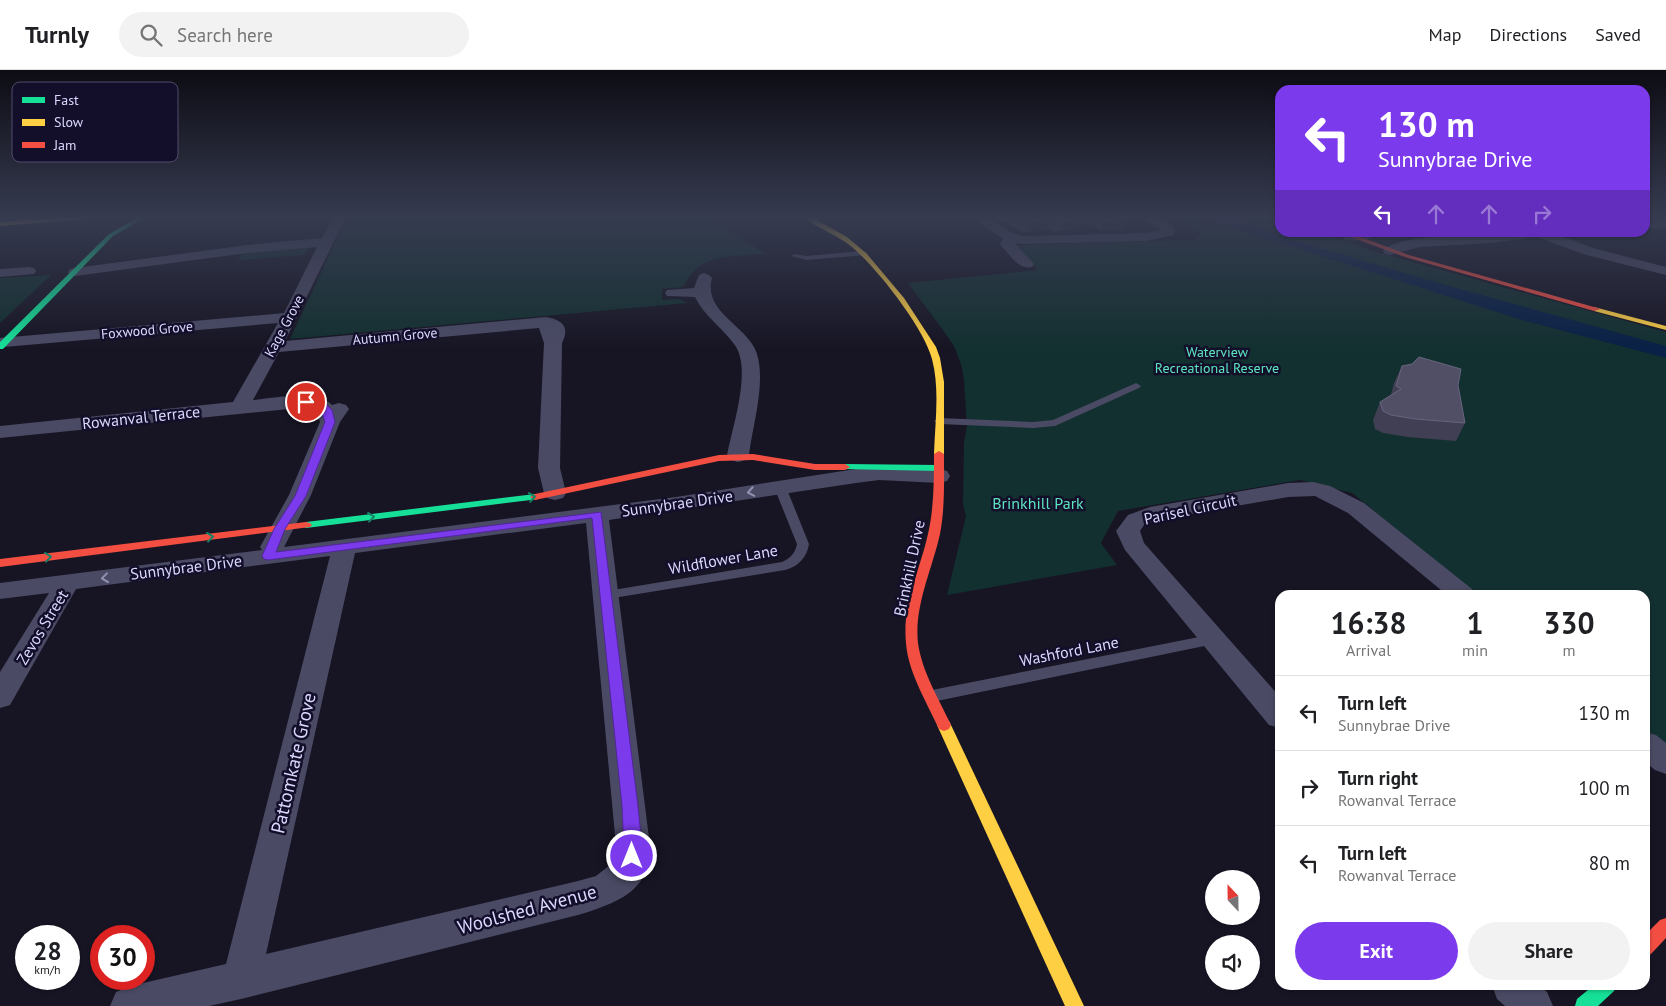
<!DOCTYPE html>
<style>
:root{--surface:#fff;--page:#f2f2f2;--text:#202124;--muted:#757577;--line:#e0e0e0;--accent:#7c3aed}
body{margin:0;font-family:"PT Sans",sans-serif;background:var(--page);color:var(--text);height:100vh;display:flex;flex-direction:column;font-size:19px;white-space:nowrap}
*{box-sizing:border-box;margin:0}
p{font-size:16px;color:var(--muted)}
.icon{flex:none;width:28px;height:28px;fill:none;stroke:currentColor;stroke-width:2;stroke-linecap:round;stroke-linejoin:round}
.map{position:relative;flex:1;overflow:hidden}
.panel{position:absolute;left:1275px;top:520px;width:375px;height:400px;display:flex;flex-direction:column;background:var(--surface);border-radius:15px;box-shadow:0 1px 4px #0004}
.panel>*{flex:none}
.banner{position:absolute;left:1275px;top:15px;width:375px;height:152px;border-radius:15px;box-shadow:0 1px 4px #0004;background:#7c3aed;color:#fff;overflow:hidden}
.needle{width:32px;rotate:338deg}
.fabs{position:absolute;left:1205px;top:800px;display:grid;gap:10px}
.fabs a{display:grid;place-items:center;width:55px;height:55px;border-radius:50%;background:var(--surface);box-shadow:0 1px 4px #0004;font-size:25px}
.speed{position:absolute;left:15px;top:855px;display:flex;gap:10px;font-size:25px;font-weight:700;text-align:center}
.speed>*{display:grid;place-content:center;width:65px;height:65px;border-radius:50%;background:var(--surface);box-shadow:0 1px 4px #0004;line-height:1}
.speed small{font-size:12px;font-weight:400}
.speed .limit{border:8px solid #d22;background:#fff;color:#111}
.pin{position:absolute;display:grid;place-items:center;width:42px;height:42px;color:#fff;margin:-21px;border:2px solid #fff;border-radius:50%;box-shadow:0 1px 5px #0007}
.me{position:absolute;width:55px;margin:-28px;rotate:0deg;stroke-linejoin:round;filter:drop-shadow(0 0 4px #0008)}
.turn{display:flex;align-items:center;gap:18px;height:105px;padding:0 20px;font-size:22px}
.turn .icon{width:65px;height:65px;stroke-width:2.5}
.turn b{display:block;font-size:35px;line-height:42px}
.lanes{display:flex;align-items:center;height:48px;padding:0 20px;background:#0003;justify-content:center;gap:25px;direction:ltr}
.lanes .off{opacity:.35}
.eta{display:flex;justify-content:space-evenly;align-items:center;height:85px;text-align:center}
.eta b{font-size:30px;font-weight:700;line-height:35px}
.cta{display:flex;gap:10px;margin-top:auto;padding:10px 20px}
.cta a{flex:1;height:58px;border-radius:30px;background:var(--accent);color:#fff;font-size:20px;font-weight:700;line-height:58px;text-align:center}
.cta a+a{background:var(--page);color:var(--text)}
ul{padding:0;list-style:none}
li{display:flex;align-items:center;gap:15px;height:75px;padding:0 20px;border-top:1px solid var(--line)}
li div{flex:1}
li b{display:block;font-size:19px}
li em{font-style:normal}
header{display:flex;align-items:center;gap:30px;box-sizing:border-box;height:70px;padding:0 25px;background:var(--surface);border-bottom:1px solid var(--line)}
header strong{font-size:24px}
nav{display:flex;gap:28px;margin-inline-start:auto;font-size:18px}
.search{width:350px;height:45px;background:var(--page);display:flex;align-items:center;gap:12px;box-sizing:border-box;padding:0 18px;border-radius:28px;color:var(--muted);font-size:19px}
.map>svg:first-child{display:block}
.green{fill:#133030}
.water{fill:#092146}
.lines{fill:none;stroke-linecap:round;stroke-linejoin:round}
.lane{fill:#4a4a64;fill-rule:evenodd}
.street{fill:#4a4a64;fill-rule:evenodd}
.fast{fill:#16e098;fill-rule:evenodd}
.slow{fill:#ffcf43;fill-rule:evenodd}
.jam{fill:#f24e42;fill-rule:evenodd}
.wall{fill:#413f53}
.shaded-wall{fill:#292738}
.building{fill:#514f65;stroke:#67647e}
.oneway{stroke:#9291b2}
.oneway2{stroke:#158266}
.route{fill:#7c3aed;stroke:#51269a}
.labels{text-anchor:middle;dominant-baseline:central;stroke-width:5;stroke-linejoin:round;paint-order:stroke}
.far-street-label{font-size:14px;fill:#dbd8ff;stroke:#130f2a}
.far-park-label{font-size:14px;fill:#5de5c0;stroke:#130f2a}
.street-label{font-size:16px;fill:#dbd8ff;stroke:#130f2a}
.park-label{font-size:16px;fill:#5de5c0;stroke:#130f2a}
.near-street-label{font-size:19px;fill:#dbd8ff;stroke:#130f2a}
.key{fill:#130f2a;stroke:#4f4b6a;stroke-width:1}
.key-label{font-size:14px;fill:#dbd8ff}
</style>
<header>
<strong>Turnly</strong>
<div class="search"><svg class="icon" aria-label="search" viewBox="0 0 24 24"><circle cx="10" cy="10" r="6"/><path d="M15 15l6 6"/></svg>Search here</div>
<nav><a>Map</a><a>Directions</a><a>Saved</a></nav>
</header>
<div class="map">
<svg width="1666" height="936" viewBox="0 0 1666 936">
<rect width="100%" height="100%" fill="#171524"/>
<g class="green">
<path d="M347,147H709L765,184C745,186 717,184 700,196C692,201 688,209 683,217L662,219V230L680,229L687,233L290,269Z"/>
<path d="M1156,147H1280V162L1323,163L1376,182L1666,262V676L1645,659V525H1478L1352,423L1300,410L1118,441L1101,473L1117,495L947,525L966,446L963,434L964,373L967,356L964,310L961,294L954,276L943,260L908,213L1038,200L1016,178L1022,175L1195,170L1202,161Z"/>
<path d="M309,175L304,185L238,190L243,182Z"/>
<path d="M51,205L0,253V208Z"/>
</g>
<path class="water" d="M1199,147H1234L1296,171L1442,214L1666,276V288L1522,250Z"/>
<g class="lines">
<g class="lane">
<path d="M863,181L867,183L866,185L806,190L791,186L795,184L806,186Z"/>
<path d="M1136,313L1141,316L1139,318L1055,356L1033,358L939,354L934,351L939,348L1033,352L1053,350Z"/>
<path d="M780,414L786,417L809,474C807,487 798,497 785,500L607,529L602,528L600,525L602,522L607,521L782,492C790,488 795,484 797,474L774,417Z"/>
<path d="M1214,564L1219,565L1221,569L1219,573L932,632L927,630L924,626L927,622L932,620Z"/>
</g>
<g class="street">
<path d="M333,147H346L285,271L546,247C563,250 570,257 562,273L560,398L566,423L563,428L555,430L547,428L544,423L538,398L544,273L539,258L279,282L253,330C273,328 317,319 332,335L339,333L346,335L349,339L340,352L311,425L284,477L676,427L856,399L879,398L939,399L947,401L950,406L947,411L939,413L879,410L856,413L609,450L650,776C651,822 616,833 578,845L241,929L209,936H110L116,922L130,916L226,894L330,486L76,519L10,635L0,638V602L49,523L0,529V513L262,480L260,477L289,425L320,352L316,340L299,338L0,368V356L233,332L278,253L4,277L0,276V268L284,243L317,177L247,183L75,206L70,205L68,202L70,199L75,198L247,175L322,168ZM586,453L616,776L615,791L596,806L578,811L266,884L355,483Z"/>
<path d="M971,147H987L1010,162L1022,166L1146,163L1161,160L1140,147C1154,147 1166,147 1176,160L1173,165L1146,171L1021,174L1015,173L1034,194L1032,197C1019,200 1010,185 1002,177L1000,174L1003,169Z"/>
<path d="M1645,150L1666,151V159L1645,158Z"/>
<path d="M1352,162H1381C1375,169 1354,172 1345,170L1343,167L1345,164Z"/>
<path d="M1512,162H1550L1593,178L1666,197V205L1583,184L1537,167L1490,173L1420,177L1390,185L1385,184L1383,181C1396,163 1487,166 1512,162Z"/>
<path d="M29,197L34,198L36,201L34,204L0,207V199Z"/>
<path d="M704,203L709,205L712,208C703,241 743,254 755,279C768,307 752,357 749,386L745,390L738,392L731,390L727,386C732,357 753,298 734,274C722,257 704,246 695,227L667,226L665,223L667,220L694,218L699,205Z"/>
<path d="M1313,412L1330,416L1364,433L1472,519L1476,525H1447L1348,443L1315,426L1288,427L1156,450L1144,455L1140,461L1144,473L1280,627V658L1269,655L1125,480L1116,461L1128,445L1150,437L1288,413Z"/>
<path d="M1645,662L1656,665L1666,673V704L1655,700L1645,692Z"/>
<path d="M1492,915H1539L1547,922L1553,936H1505L1497,929Z"/>
</g>
<g class="fast">
<path d="M139,147L145,148L113,166L3,279H0V272L109,164Z"/>
<path d="M845,394L939,395L944,398L939,401L841,399L840,397L841,395Z"/>
<path d="M535,424L539,425L540,427L539,429L306,458L300,455L306,452Z"/>
<path d="M1594,915H1617L1614,921L1598,936H1575L1577,929Z"/>
</g>
<g class="slow">
<path d="M64,147H89L86,149L0,156V152Z"/>
<path d="M804,147H811L847,167L867,184L904,228L936,277L940,288L944,312V384L943,386L939,387L934,384C935,353 940,319 932,289C924,258 877,198 852,177C838,165 818,159 804,147Z"/>
<path d="M1594,237L1666,256V260L1594,241Z"/>
<path d="M944,649L949,651L951,655L1084,936H1065L937,655L939,651Z"/>
</g>
<g class="jam">
<path d="M1337,162H1347L1409,185L1601,239L1594,241L1405,187Z"/>
<path d="M939,381L944,384C944,411 945,438 940,464C932,500 914,536 918,573C922,602 939,629 951,655L949,659L944,661L939,659L937,655C925,629 908,601 906,573C902,535 920,500 928,464C934,438 934,411 934,384Z"/>
<path d="M753,384L815,394H845L850,397L845,400H815L753,390L719,391L535,430L530,427L535,424L719,385Z"/>
<path d="M306,452L310,453L312,455L310,457L0,497V489Z"/>
<path d="M1666,848V868L1651,884L1645,887V865L1660,850Z"/>
</g>
</g>
<g class="wall">
<path d="M997,147H1125V159L1100,161L1094,156L1061,161L1055,162L1049,159L1028,162L1021,161Z"/>
<path d="M1402,296L1458,315L1465,353L1456,371L1408,367L1383,363L1375,359L1373,350L1380,332L1391,325L1394,313Z"/>
</g>
<g class="shaded-wall">
<path d="M1091,147H1096L1094,156L1061,161L1063,151Z"/>
<path d="M1051,149L1049,159L1028,162L1029,152Z"/>
<path d="M1127,149L1125,159L1100,161L1102,151Z"/>
</g>
<g class="building">
<path d="M1015,147H1091L1056,152L1051,149L1029,152L1022,151Z"/>
<path d="M1097,147H1125L1127,149L1102,151Z"/>
<path d="M1419,287L1461,299L1458,315L1465,353L1416,349L1391,345L1383,341L1380,332L1401,319L1396,316L1402,296L1412,294Z"/>
</g>
<defs><path id="oneway-chevron" d="M-2-3.5L2.5 0L-2 3.5" fill="none" stroke-width="1.6" stroke-linecap="round" stroke-linejoin="round" transform="scale(1.25)"/></defs>
<g class="oneway">
<use href="#oneway-chevron" transform="translate(751 422) rotate(170)"/>
<use href="#oneway-chevron" transform="translate(105 508) rotate(173)"/>
</g>
<g class="oneway2">
<use href="#oneway-chevron" transform="translate(532 427) rotate(-9)"/>
<use href="#oneway-chevron" transform="translate(371 447) rotate(-7)"/>
<use href="#oneway-chevron" transform="translate(210 467) rotate(-7)"/>
<use href="#oneway-chevron" transform="translate(48 487) rotate(-7)"/>
</g>
<linearGradient id="sky" x2="0" y2="1"><stop stop-color="#0d0c14"/><stop offset="0.53" stop-color="#363b50"/><stop offset="1" stop-color="#363b50" stop-opacity="0"/></linearGradient>
<rect width="1666" height="278" fill="url(#sky)"/>
<path class="route" d="M303,330L326,334L332,340L335,352L306,426L285,459L276,482L601,442L638,736L642,776L638,791L632,794L626,791C623,785 623,747 622,736L592,448L268,490L264,489L262,486L274,459L295,426L325,352L320,338L303,334Z"/>
<g class="labels">
<g class="far-street-label">
<text transform="translate(284 256) rotate(-62)">Kage Grove</text>
<text transform="translate(147 260) rotate(-5)">Foxwood Grove</text>
<text transform="translate(395 266) rotate(-5)">Autumn Grove</text>
</g>
<g class="far-park-label">
<text x="1217" y="282">Waterview<tspan x="1217" dy="16">Recreational Reserve</tspan></text>
</g>
<g class="street-label">
<text transform="translate(141 347) rotate(-6)">Rowanval Terrace</text>
<text transform="translate(677 433) rotate(-8)">Sunnybrae Drive</text>
<text transform="translate(1190 439) rotate(-12)">Parisel Circuit</text>
<text transform="translate(723 489) rotate(-10)">Wildflower Lane</text>
<text transform="translate(186 497) rotate(-7)">Sunnybrae Drive</text>
<text transform="translate(909 498) rotate(-78)">Brinkhill Drive</text>
<text transform="translate(42 557) rotate(-59)">Zevos Street</text>
<text transform="translate(1069 581) rotate(-11)">Washford Lane</text>
</g>
<g class="park-label">
<text x="1038" y="433">Brinkhill Park</text>
</g>
<g class="near-street-label">
<text transform="translate(293 693) rotate(-77)">Pattomkate Grove</text>
<text transform="translate(527 839) rotate(-15)">Woolshed Avenue</text>
</g>
</g>
<rect x="12" y="12" width="166" height="80" rx="8" class="key"/>
<rect x="22" y="27" width="23" height="6" fill="#16e098"/>
<rect x="22" y="49" width="23" height="7" fill="#ffcf43"/>
<rect x="22" y="72" width="23" height="6" fill="#f24e42"/>
<g class="key-label">
<text x="54" y="35">Fast</text>
<text x="54" y="57">Slow</text>
<text x="54" y="80">Jam</text>
</g>
</svg>
<div class="fabs">
<a><svg class="needle" viewBox="-14 -14 28 28"><path d="M0-13l5 13h-10z" fill="#e53935"/><path d="M0 13l5-13h-10z" fill="#757577"/></svg></a>
<a><svg class="icon" aria-label="sound" viewBox="0 0 24 24"><path d="M4 9h4l5-4v14l-5-4H4zM17 9q2 3 0 6"/></svg></a>
</div>
<div class="speed"><div>28<small>km/h</small></div><div class="limit">30</div></div>
<div class="pin" style="left:306px;top:332px;background:#d93025"><svg class="icon" aria-label="arrive" viewBox="0 0 24 24"><path d="M6 21V4h12l-3 4 3 4H6"/></svg></div>
<svg class="me" style="left:632px;top:786px" viewBox="-20 -20 40 40"><circle r="17" fill="#7c3aed" stroke="#fff" stroke-width="3"/><path d="M0-11L8 9 0 5-8 9z" fill="#fff"/></svg>
<div class="banner">
<div class="turn"><svg class="icon" aria-label="left" viewBox="0 0 24 24"><path d="M17 20v-9H6M10 6l-5 5 5 5"/></svg><div><b>130 m</b>Sunnybrae Drive</div></div>
<div class="lanes"><svg class="icon" aria-label="left" viewBox="0 0 24 24"><path d="M17 20v-9H6M10 6l-5 5 5 5"/></svg><svg class="icon off" aria-label="ahead" viewBox="0 0 24 24"><path d="M12 20V5M6 11l6-6 6 6"/></svg><svg class="icon off" aria-label="ahead" viewBox="0 0 24 24"><path d="M12 20V5M6 11l6-6 6 6"/></svg><svg class="icon off" aria-label="right" viewBox="0 0 24 24"><path d="M7 20v-9h11M14 6l5 5-5 5"/></svg></div>
</div>
<section class="panel">
<div class="eta">
<div><b>16:38</b><p>Arrival</p></div>
<div><b>1</b><p>min</p></div>
<div><b>330</b><p>m</p></div>
</div>
<ul>
<li><svg class="icon" aria-label="left" viewBox="0 0 24 24"><path d="M17 20v-9H6M10 6l-5 5 5 5"/></svg><div><b>Turn left</b><p>Sunnybrae Drive</p></div><em>130 m</em></li>
<li><svg class="icon" aria-label="right" viewBox="0 0 24 24"><path d="M7 20v-9h11M14 6l5 5-5 5"/></svg><div><b>Turn right</b><p>Rowanval Terrace</p></div><em>100 m</em></li>
<li><svg class="icon" aria-label="left" viewBox="0 0 24 24"><path d="M17 20v-9H6M10 6l-5 5 5 5"/></svg><div><b>Turn left</b><p>Rowanval Terrace</p></div><em>80 m</em></li>
</ul>
<div class="cta"><a>Exit</a><a>Share</a></div>
</section>
</div>
